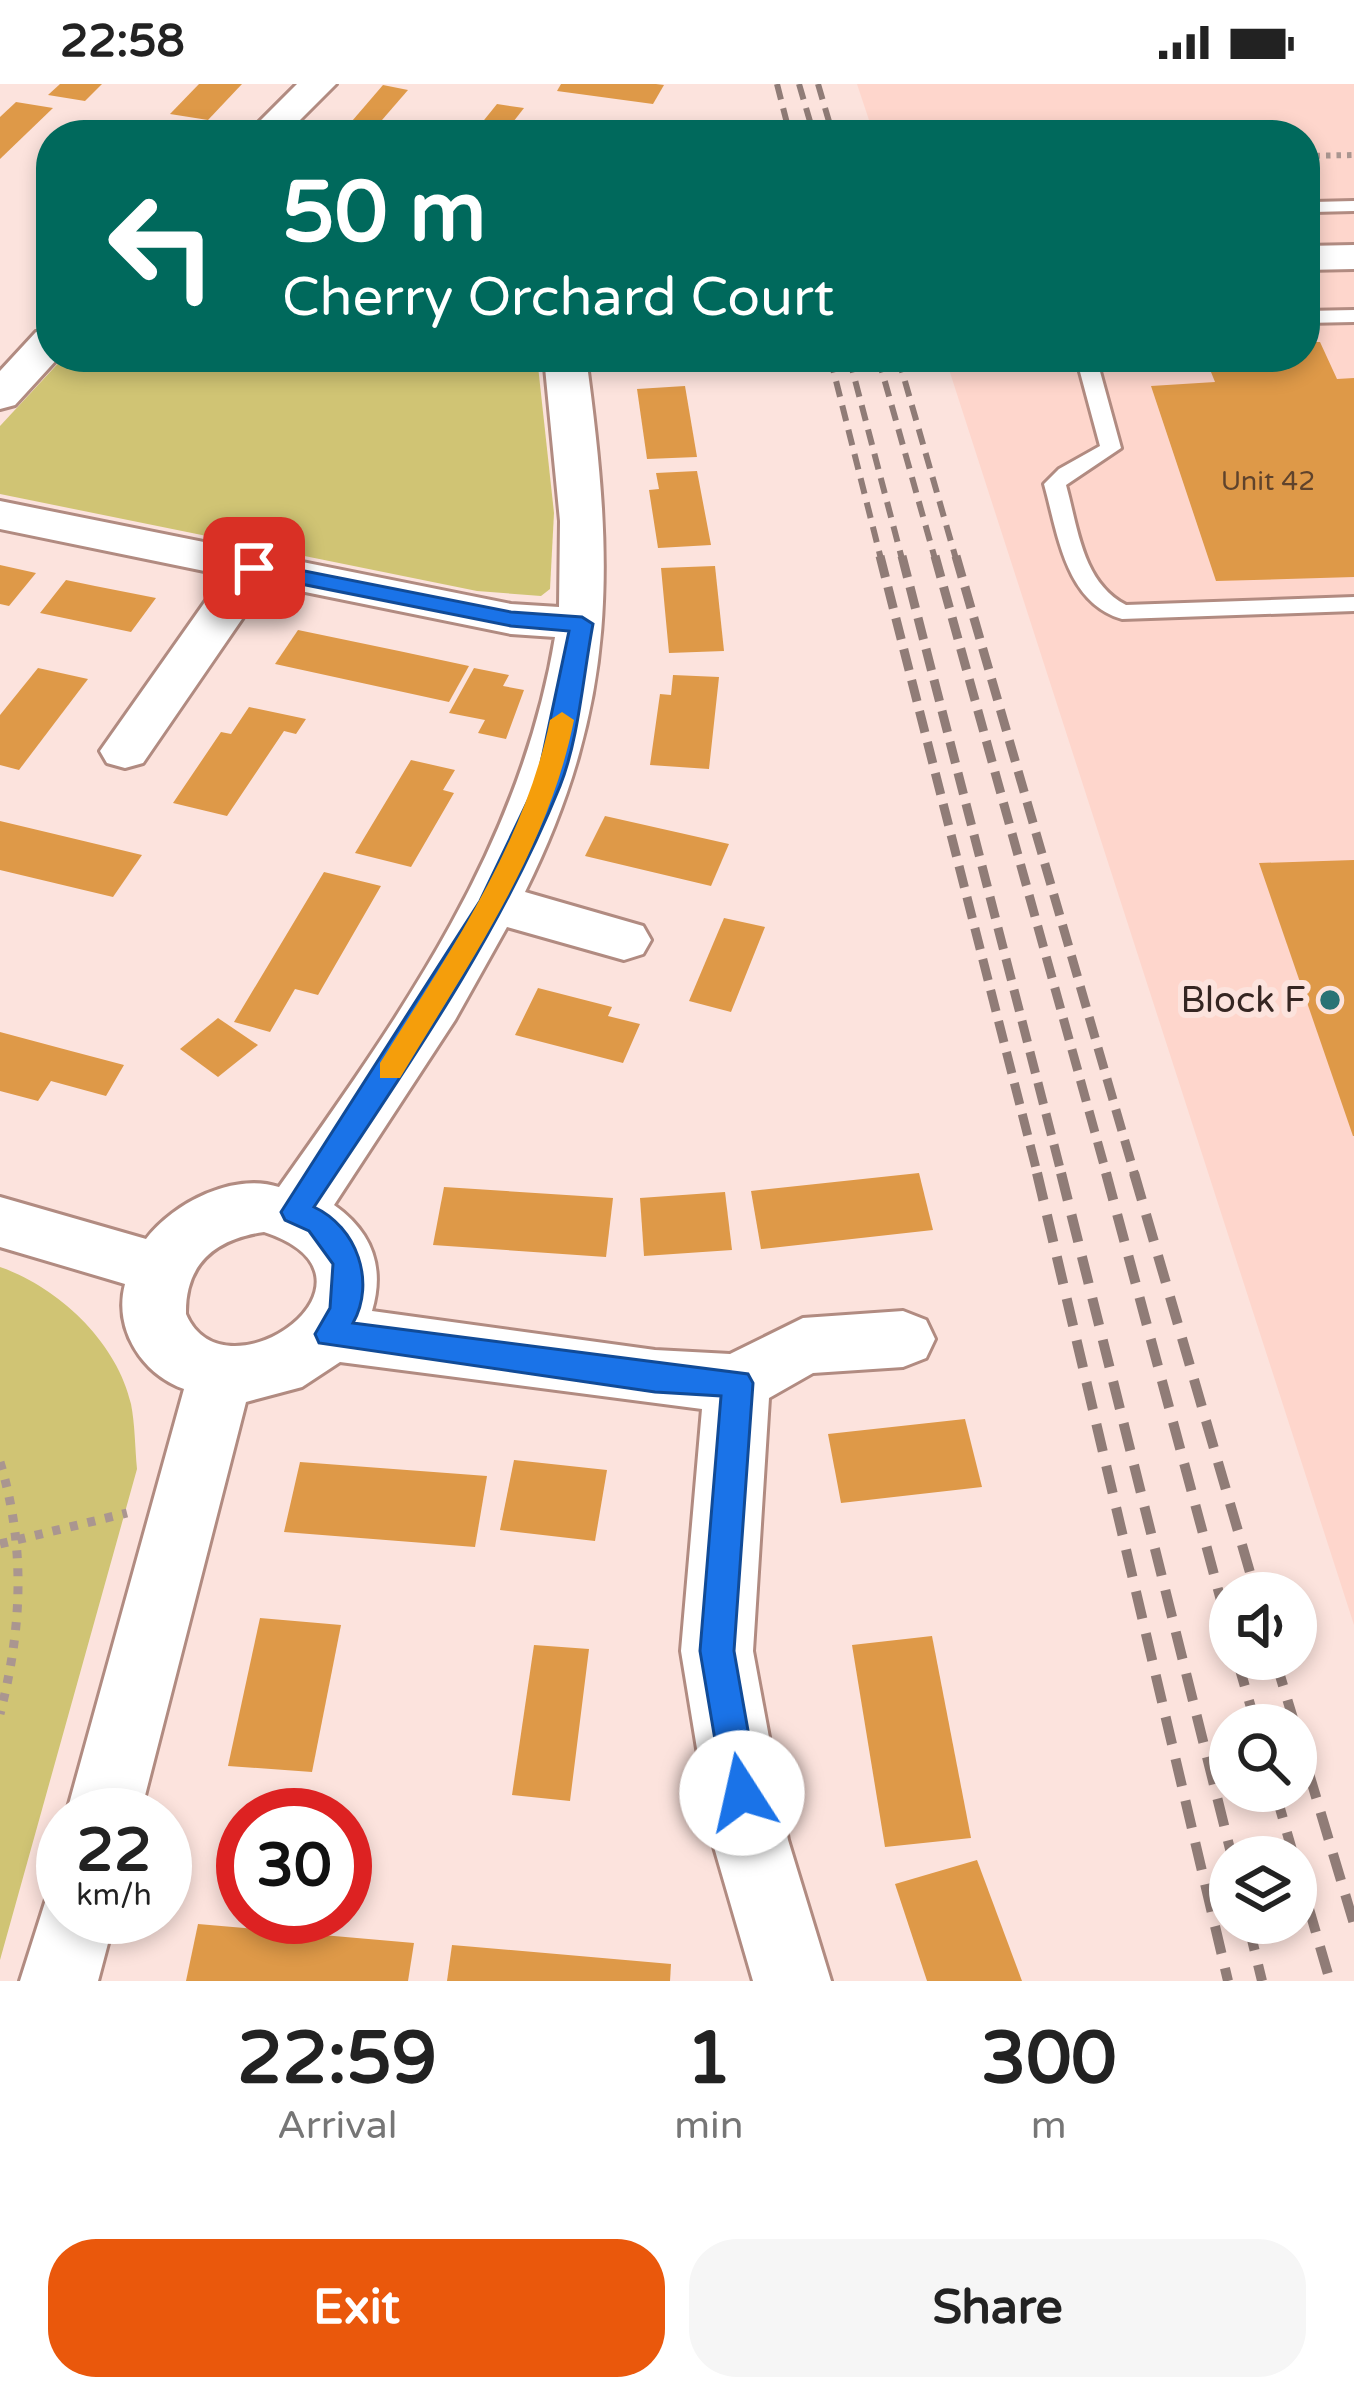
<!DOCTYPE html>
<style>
:root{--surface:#fff;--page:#f6f6f6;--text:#222;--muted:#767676;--accent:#ea580c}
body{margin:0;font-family:"Varela Round",sans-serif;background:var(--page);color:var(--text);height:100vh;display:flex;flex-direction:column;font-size:45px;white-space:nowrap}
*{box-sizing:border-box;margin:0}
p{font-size:39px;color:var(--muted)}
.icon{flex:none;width:66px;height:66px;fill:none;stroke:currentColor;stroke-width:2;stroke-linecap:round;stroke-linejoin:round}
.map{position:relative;height:1897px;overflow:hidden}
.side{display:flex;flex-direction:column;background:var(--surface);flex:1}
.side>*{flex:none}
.banner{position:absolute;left:36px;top:36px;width:1284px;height:252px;border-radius:48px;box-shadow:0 6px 18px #0003;background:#00695c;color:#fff;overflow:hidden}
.buttons{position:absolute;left:1209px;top:1488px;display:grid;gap:24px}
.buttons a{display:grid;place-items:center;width:108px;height:108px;border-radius:50%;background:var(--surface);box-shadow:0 6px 18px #0003;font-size:60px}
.speed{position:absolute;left:36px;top:1704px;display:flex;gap:24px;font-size:60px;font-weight:700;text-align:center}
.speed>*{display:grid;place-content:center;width:156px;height:156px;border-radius:50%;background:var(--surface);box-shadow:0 6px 18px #0003;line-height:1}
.speed small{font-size:30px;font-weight:400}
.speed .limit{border:18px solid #d22;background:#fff;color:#111}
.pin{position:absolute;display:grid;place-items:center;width:102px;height:102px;color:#fff;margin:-51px;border-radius:24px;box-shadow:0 6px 18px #0006}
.me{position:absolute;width:132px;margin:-66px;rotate:350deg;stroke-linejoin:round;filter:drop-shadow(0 0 9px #0008)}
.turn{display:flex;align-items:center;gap:42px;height:252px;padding:0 48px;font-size:54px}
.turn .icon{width:156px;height:156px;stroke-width:2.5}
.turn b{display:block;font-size:84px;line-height:102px}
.eta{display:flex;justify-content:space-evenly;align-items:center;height:204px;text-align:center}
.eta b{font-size:72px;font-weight:700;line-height:84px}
.cta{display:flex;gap:24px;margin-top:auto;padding:24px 48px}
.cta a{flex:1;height:138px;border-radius:48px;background:var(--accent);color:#fff;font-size:48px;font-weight:700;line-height:138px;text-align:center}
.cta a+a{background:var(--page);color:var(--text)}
.status{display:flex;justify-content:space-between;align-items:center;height:84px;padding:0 60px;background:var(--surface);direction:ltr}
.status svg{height:33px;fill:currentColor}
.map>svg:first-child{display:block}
.built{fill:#fed6cc}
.green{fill:#d0c474}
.building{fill:#de9948}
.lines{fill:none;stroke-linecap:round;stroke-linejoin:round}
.service-casing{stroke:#b18b81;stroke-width:6}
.minor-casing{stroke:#b18b81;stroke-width:6}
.path-far1{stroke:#aa9690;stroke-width:6;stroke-dasharray:4.5 6;stroke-linecap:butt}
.path{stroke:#aa9690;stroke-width:9;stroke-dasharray:8 10;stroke-linecap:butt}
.service{fill:#fff;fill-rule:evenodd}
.minor{fill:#fff;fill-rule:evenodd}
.rail-far2{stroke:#907c77;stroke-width:6;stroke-dasharray:16 9;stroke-linecap:butt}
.rail-far1{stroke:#907c77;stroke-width:9;stroke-dasharray:22 10;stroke-linecap:butt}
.rail{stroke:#907c77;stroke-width:10;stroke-dasharray:28 15;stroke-linecap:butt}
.route{fill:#1a73e8;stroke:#114b97;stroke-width:3}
.slow{fill:#f59e0b}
.poi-dot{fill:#297375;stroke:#fce3dd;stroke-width:4.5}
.labels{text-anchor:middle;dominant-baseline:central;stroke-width:12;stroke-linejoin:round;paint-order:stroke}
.far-number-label{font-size:27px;fill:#5f432c}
.poi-label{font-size:36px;fill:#352622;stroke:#fce3dd;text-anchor:end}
</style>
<div class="status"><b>22:58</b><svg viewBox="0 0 49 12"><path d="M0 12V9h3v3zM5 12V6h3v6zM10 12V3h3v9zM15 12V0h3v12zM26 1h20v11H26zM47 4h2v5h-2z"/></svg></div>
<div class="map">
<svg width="1354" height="1897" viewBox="0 0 1354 1897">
<rect width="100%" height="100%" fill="#fce3dd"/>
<path class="built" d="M857,0H1354V1541L945,273H1305V51H874Z"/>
<g class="green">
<path d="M64,273H537L554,429L550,505L541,512L477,507L0,410V342Z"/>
<path d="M0,1183C58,1203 117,1258 131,1320C135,1340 135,1364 137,1385L0,1876Z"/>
</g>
<g class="building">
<path d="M60,0H102L85,17L48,11Z"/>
<path d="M199,0H242L208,36L170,30Z"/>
<path d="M561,0H656L664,1L653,20L557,7Z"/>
<path d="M383,1L408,6L369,51H340Z"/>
<path d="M16,18L53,24L0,75V33Z"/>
<path d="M497,20L524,24L503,51H472Z"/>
<path d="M154,39L192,45L187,51H143Z"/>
<path d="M1305,258H1320L1337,295L1354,294V493L1216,497L1151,302L1215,298L1205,273H1305Z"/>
<path d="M631,273H679L681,285L633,287Z"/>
<path d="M685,302L697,373L647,375L637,305Z"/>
<path d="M697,387L711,461L658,464L649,406L659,405L656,389Z"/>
<path d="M0,481L36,489L9,522L0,520Z"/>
<path d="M715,482L724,567L669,569L661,484Z"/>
<path d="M66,496L95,502L156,514L131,548L40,529Z"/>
<path d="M298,546L399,567L469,582L449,618L275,580Z"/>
<path d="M38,584L88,595L19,686L0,681V631Z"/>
<path d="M474,584L509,591L503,602L524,606L506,655L478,649L485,636L449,629Z"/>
<path d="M673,591L719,593L709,685L650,681L660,610L671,611Z"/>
<path d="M249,623L306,635L296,650L284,647L227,732L173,719L221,648L231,650Z"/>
<path d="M411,676L455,686L443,706L454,709L411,783L355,769Z"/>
<path d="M605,732L729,760L711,802L585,772Z"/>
<path d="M0,737L67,753L142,771L113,813L0,786Z"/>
<path d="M1354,776V1052H1353L1259,779Z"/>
<path d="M324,788L381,802L318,911L295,905L270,948L234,938Z"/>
<path d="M724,834L765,843L731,928L689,917Z"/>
<path d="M538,904L612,923L608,932L640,940L623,979L515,951Z"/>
<path d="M218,934L258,961L218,993L180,965Z"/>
<path d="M0,948L71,967L124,981L106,1012L51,997L38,1017L0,1007Z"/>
<path d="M919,1089L933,1146L761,1165L751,1107Z"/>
<path d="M444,1103L613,1114L606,1173L433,1161Z"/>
<path d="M725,1108L732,1166L644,1172L640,1114Z"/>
<path d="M965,1335L982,1403L841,1419L828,1350Z"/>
<path d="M514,1376L607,1386L595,1457L500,1446Z"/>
<path d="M300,1378L487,1392L475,1463L284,1448Z"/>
<path d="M260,1534L341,1541L312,1688L228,1682Z"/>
<path d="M932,1552L971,1754L885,1763L852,1561Z"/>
<path d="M534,1561L589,1565L570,1717L512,1711Z"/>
<path d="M977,1776L1022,1897H927L895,1800Z"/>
<path d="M198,1840L414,1859L408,1897H186Z"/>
<path d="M452,1861L671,1880L670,1897H447Z"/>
</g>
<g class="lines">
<defs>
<g id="service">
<path d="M1147,41L1194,51H940L949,46Z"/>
<path d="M1354,117V127L1313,128L1305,125L1313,118Z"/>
<path d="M1354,226V238L1305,239V227Z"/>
<path d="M1076,273H1096L1121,364L1066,401C1078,444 1082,498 1126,521L1354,513V527L1122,535C1065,518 1058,450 1044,400L1059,385L1100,362Z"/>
</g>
<g id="minor">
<path d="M297,0H336L285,51H246Z"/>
<path d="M1354,161V185L1305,186V162Z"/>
<path d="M51,245V273H59L15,321L0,325V287L36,248Z"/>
<path d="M544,273H586C614,478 619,618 525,808L643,842L651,856L643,870L624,876L507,843L455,936L334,1121C372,1148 385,1183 372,1227L655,1266L730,1270L803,1234L903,1227L926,1236L935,1255L926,1274L903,1283L813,1289L769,1314L753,1567L788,1756L831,1897H753L712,1756L681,1567L702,1325L340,1278L302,1303L246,1318L140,1731H66L184,1305C142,1290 113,1245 125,1200L0,1163V1113L146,1155C173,1119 234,1088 279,1103C400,932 520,765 555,553L511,550L266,500L143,679L125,684L107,679L100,667L224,491L0,445V417L511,520L559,523L560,437ZM264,1148C404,1194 225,1321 186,1230C185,1179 216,1155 264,1148Z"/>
<path d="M63,1800V1833H115L98,1897H20L49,1806Z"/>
</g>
</defs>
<use href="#service" class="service-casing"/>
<use href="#minor" class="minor-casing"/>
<path class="path-far1" d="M1305,72L1354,71"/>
<g class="path">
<path d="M0,1378C26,1463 22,1545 0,1630"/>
<path d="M0,1460L127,1429"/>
</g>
<use href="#service" class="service"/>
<use href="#minor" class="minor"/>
<g class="rail-far2">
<path d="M777,0L790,51"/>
<path d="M799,0L814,51"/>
<path d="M818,0L833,51"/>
<path d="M830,273L881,475"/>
<path d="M849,273L902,475"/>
<path d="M878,273L935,475"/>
<path d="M898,273L956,475"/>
</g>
<g class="rail-far1">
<path d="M880,472L1038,1092"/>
<path d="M902,472L1062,1092"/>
<path d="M935,472L1107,1092"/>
<path d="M956,472L1135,1092"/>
</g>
<g class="rail">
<path d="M1037,1089L1228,1897"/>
<path d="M1061,1089L1232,1773"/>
<path d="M1106,1089L1230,1550"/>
<path d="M1134,1089L1256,1509"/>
<path d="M1237,1575L1256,1641"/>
<path d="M1275,1575L1295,1641"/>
<path d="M1296,1646L1354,1840"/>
<path d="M1275,1707L1294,1773"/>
<path d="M1296,1780L1330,1897"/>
<path d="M1248,1839L1262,1897"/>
</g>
</g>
<path class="route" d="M254,477L511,528L582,533L593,540C583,592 579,654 560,702C499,853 403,989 314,1123C357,1143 376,1198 353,1239L748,1290L753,1299L734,1567L759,1709L754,1721L742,1727L729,1721L724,1709L700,1567L721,1312L655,1308L319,1259L315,1250L330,1224L333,1180L309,1147L285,1136L281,1128L480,817L537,698L569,547L511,542L246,489L242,484Z"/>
<path class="slow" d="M562,628L574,636C548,767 468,880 400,994H380V979C448,870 524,762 550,636Z"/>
<circle class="poi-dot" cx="1330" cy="916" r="12"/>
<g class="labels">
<g class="far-number-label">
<text x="1268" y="397">Unit 42</text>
</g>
<g class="poi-label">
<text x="1306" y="916">Block F</text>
</g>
</g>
</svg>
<div class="buttons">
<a><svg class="icon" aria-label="sound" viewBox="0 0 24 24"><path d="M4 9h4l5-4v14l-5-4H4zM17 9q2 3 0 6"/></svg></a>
<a><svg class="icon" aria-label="search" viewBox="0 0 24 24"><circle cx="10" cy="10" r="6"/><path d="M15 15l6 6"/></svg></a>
<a><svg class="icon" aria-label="layers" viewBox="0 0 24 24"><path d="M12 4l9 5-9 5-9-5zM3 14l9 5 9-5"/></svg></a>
</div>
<div class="speed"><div>22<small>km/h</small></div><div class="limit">30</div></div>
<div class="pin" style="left:254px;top:484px;background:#d93025"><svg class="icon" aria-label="arrive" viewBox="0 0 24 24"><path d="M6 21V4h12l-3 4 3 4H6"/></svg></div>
<svg class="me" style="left:742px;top:1709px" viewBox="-20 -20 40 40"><circle r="19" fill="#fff"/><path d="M0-13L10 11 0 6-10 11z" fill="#1a73e8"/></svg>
<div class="banner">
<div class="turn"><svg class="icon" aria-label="left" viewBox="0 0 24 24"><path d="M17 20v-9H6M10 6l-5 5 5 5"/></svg><div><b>50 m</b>Cherry Orchard Court</div></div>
</div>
</div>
<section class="side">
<div class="eta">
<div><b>22:59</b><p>Arrival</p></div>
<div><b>1</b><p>min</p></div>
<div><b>300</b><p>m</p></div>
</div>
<div class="cta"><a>Exit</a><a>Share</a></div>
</section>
